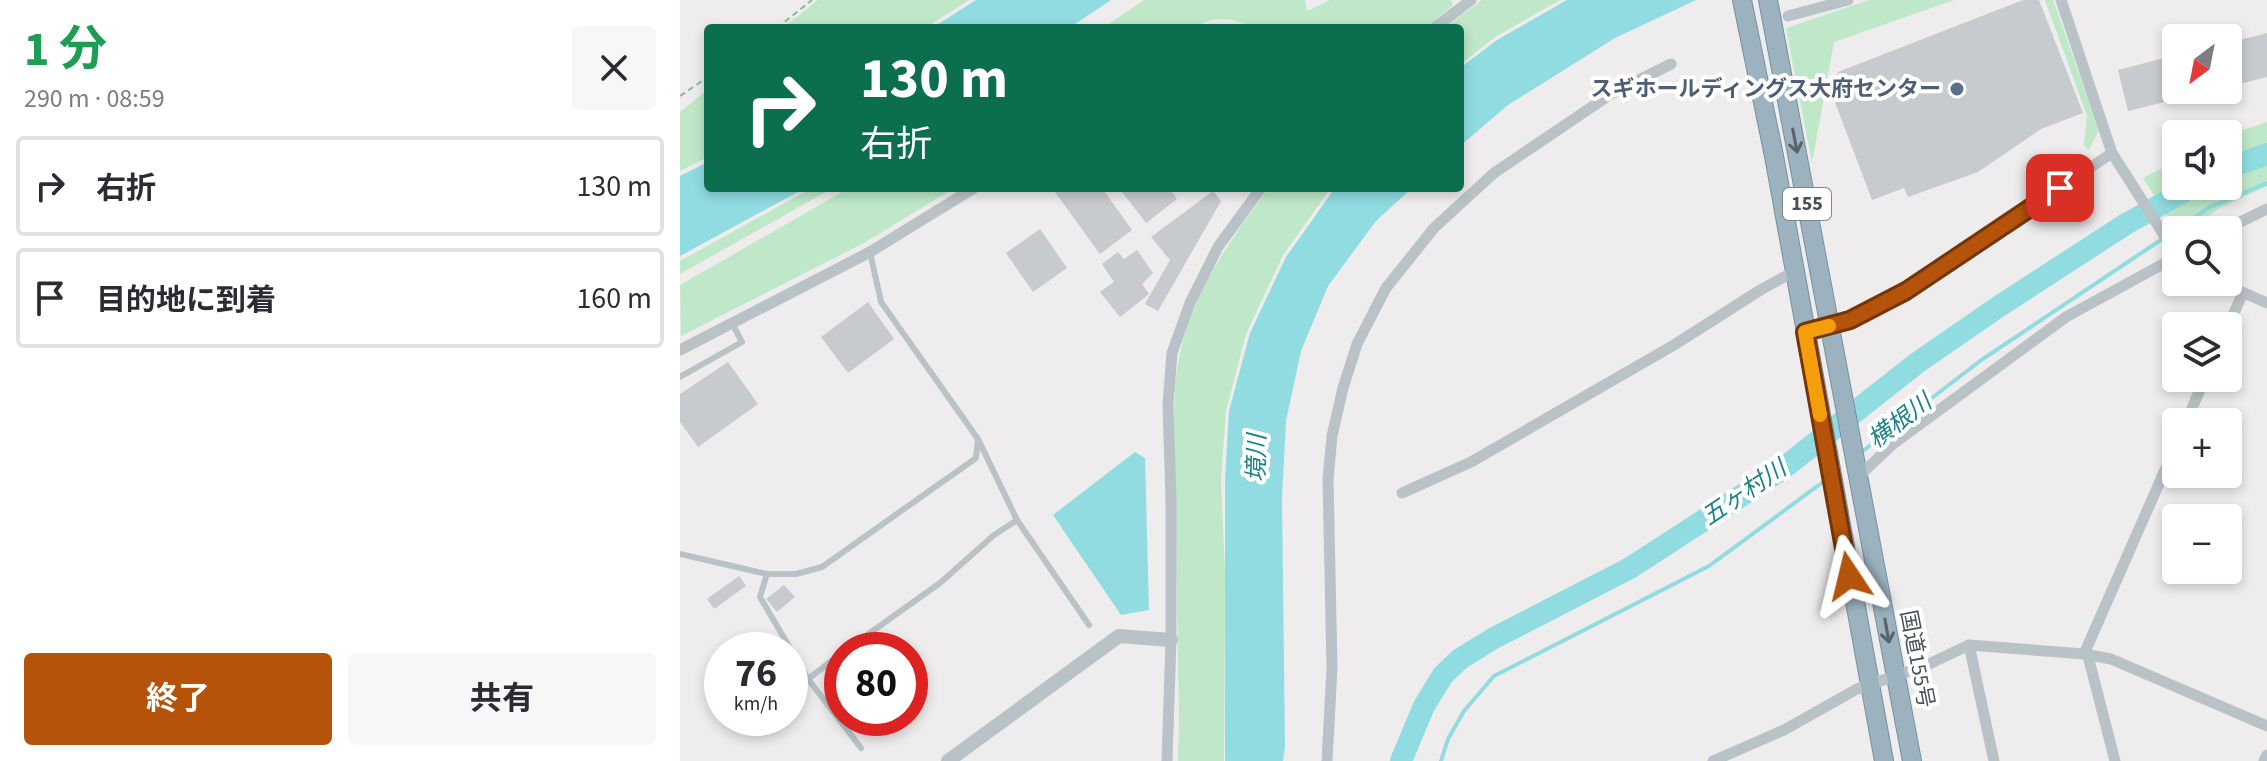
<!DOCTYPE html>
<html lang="ja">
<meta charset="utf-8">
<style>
:root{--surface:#fff;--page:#f7f7f7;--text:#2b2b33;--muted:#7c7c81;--line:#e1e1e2;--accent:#b45309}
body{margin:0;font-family:"Source Sans 3","Noto Sans JP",sans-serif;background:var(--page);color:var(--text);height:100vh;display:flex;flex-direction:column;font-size:30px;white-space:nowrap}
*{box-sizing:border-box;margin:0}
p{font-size:26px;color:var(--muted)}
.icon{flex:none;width:44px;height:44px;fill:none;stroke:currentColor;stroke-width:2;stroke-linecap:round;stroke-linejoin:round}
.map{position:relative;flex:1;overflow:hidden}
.details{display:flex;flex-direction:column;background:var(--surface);width:680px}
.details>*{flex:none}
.banner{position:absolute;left:24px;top:24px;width:760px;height:168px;border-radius:8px;box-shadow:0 4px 12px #0003;background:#0b6e4f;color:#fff;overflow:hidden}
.needle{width:52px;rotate:212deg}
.tools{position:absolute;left:1482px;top:24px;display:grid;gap:16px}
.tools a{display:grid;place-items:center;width:80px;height:80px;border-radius:8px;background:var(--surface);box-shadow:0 4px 12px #0003;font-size:40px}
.speed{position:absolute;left:24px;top:632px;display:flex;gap:16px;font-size:40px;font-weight:700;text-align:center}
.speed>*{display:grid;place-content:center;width:104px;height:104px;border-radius:50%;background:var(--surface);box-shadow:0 4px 12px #0003;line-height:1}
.speed small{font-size:20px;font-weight:400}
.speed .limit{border:12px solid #d22;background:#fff;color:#111}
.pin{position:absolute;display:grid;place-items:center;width:68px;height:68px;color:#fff;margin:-34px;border-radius:16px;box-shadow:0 4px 12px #0006}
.me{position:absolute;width:88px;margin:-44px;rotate:350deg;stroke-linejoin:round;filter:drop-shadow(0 0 6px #0008)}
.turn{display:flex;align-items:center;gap:28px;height:168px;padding:0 24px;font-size:36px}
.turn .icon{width:104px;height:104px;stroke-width:2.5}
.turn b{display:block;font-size:56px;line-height:68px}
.round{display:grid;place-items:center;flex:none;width:84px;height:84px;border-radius:8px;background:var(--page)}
.overview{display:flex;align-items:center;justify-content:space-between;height:136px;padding:0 24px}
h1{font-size:48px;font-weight:700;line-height:60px;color:#1e9e55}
.action{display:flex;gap:16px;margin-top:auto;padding:16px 24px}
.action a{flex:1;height:92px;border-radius:8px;background:var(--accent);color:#fff;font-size:32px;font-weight:700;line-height:92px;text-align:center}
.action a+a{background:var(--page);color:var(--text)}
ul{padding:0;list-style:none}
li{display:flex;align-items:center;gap:24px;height:100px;margin:0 16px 12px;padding:0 8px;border:4px solid var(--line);border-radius:8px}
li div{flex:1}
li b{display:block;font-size:30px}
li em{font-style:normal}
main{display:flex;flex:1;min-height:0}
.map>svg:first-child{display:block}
.green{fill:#bee8c8}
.water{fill:#90dce1}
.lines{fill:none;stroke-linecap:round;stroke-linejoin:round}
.stream{stroke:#90dce1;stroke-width:4}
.river{stroke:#90dce1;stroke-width:22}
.building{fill:#c7cacf}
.trunk-casing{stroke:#7491a2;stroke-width:20}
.path{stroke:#7bc294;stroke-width:2;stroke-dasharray:6 4;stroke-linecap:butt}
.service{stroke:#b9c3c7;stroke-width:6}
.minor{stroke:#b9c3c7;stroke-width:11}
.tertiary{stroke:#b9c3c7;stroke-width:14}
.trunk{stroke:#9cb3bf;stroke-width:18}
.oneway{stroke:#58656c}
.route-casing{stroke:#753606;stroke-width:20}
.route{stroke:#b45309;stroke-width:14}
.slow{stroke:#f59e0b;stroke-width:14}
.service-dot{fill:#5c6f8a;stroke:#fff;stroke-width:3}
.labels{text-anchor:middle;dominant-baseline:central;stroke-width:8;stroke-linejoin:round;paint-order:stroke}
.shield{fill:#fff;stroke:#7e8689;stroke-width:2}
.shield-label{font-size:20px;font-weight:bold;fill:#475257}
.service-label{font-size:22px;font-weight:bold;fill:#4e5e75;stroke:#fff;text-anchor:end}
.street-label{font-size:22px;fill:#475257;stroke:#fff}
.water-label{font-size:24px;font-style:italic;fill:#1b8288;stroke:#fff}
</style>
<main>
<section class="details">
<div class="overview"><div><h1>1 分</h1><p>290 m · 08:59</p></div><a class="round"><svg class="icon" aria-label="close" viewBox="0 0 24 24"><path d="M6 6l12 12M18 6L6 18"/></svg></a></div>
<ul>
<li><svg class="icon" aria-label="right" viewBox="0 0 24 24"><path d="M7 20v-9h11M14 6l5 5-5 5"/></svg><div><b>右折</b></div><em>130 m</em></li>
<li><svg class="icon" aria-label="arrive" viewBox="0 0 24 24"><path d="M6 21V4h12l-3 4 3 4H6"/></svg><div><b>目的地に到着</b></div><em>160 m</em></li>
</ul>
<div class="action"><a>終了</a><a>共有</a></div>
</section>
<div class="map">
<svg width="1587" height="761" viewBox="0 0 1587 761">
<rect width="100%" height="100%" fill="#efeced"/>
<g class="green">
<path d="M138,0H289L245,28H103Z"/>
<path d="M464,0H625L627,11L650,0H771L773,5L745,28H570C554,15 529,17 513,28H423Z"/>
<path d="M802,0H880L815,37L780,65V28H764Z"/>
<path d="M1189,0H1274L1154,42L1132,163L1106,28Z"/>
<path d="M1365,0H1373L1419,130L1409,150L1404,146L1407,116Z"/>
<path d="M28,89V157L0,171V112Z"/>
<path d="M1587,122V186L1538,209L1509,230H1496L1463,178L1496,161V186H1548V135Z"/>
<path d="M132,188H153L0,274V261Z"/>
<path d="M169,188H274L184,243L1,336L0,285Z"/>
<path d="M589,188H651L603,255L566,334L546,411L541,478L545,575L544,761H498L499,720L494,419C495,403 494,386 497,370C507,301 548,242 589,188Z"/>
</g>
<g class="water">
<path d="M296,0H431L389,28H252Z"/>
<path d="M887,0H1016L935,38L828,105L780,146V68L817,40Z"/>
<path d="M28,162V188H125L0,256V176Z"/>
<path d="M655,188H732L696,221L648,286L621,351L606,421L602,497L605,747L603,761H545V479L549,411L570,333L606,257Z"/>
<path d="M455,452L465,458L469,610L441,615L373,515Z"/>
</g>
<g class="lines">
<g class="stream">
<path d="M1179,454L1300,361L1530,207L1587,183"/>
<path d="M761,761L768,739L784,711L814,676L1029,566L1147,479"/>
</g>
<g class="river">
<path d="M1548,168L1587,154"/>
<path d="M721,761L744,706L763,675L780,659L814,638L950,568L1101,470L1237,363L1318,307L1446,224L1514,186"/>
</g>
</g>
<g class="building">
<path d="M1343,0H1359L1403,113L1361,129L1298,172L1228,197L1224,188L1192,200L1153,97L1158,72Z"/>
<path d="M1587,33V77L1548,87V43Z"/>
<path d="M1496,55V90L1530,91L1448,111L1438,70Z"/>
<path d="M372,188H422L452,230L420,254Z"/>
<path d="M439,188H489L497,199L466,223Z"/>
<path d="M533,191L541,201L478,311L465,304L490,260L471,237Z"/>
<path d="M360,229L387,268L353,292L326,253Z"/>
<path d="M457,250L473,273L462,284L469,294L440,317L420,292L434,282L422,264L438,252L444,259Z"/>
<path d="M188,302L214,339L168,373L141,337Z"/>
<path d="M48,362L78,404L18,447L0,422V394Z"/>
<path d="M59,576L66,586L34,609L27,599Z"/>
<path d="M104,585L115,597L97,612L86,599Z"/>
</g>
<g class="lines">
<defs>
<g id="trunk">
<path d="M1062,0L1094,156L1204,761"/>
<path d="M1088,0L1232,761"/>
</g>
</defs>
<use href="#trunk" class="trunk-casing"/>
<g class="path">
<path d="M97,28L132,0"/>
<path d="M0,96L28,77"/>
</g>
<g class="service">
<path d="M0,377L62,342L52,323"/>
<path d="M337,520L409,625"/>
<path d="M0,554L87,574H116L142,567L296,458L298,439L201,302L190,252"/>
<path d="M87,574L80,597L128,679L162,653"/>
<path d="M166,650L260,583L314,535L337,520L298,439"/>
<path d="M128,679L181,748"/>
</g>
<g class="minor">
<path d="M1108,16L1168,0"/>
<path d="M754,28L791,0"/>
<path d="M1432,153L1496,254"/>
<path d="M1544,230L1587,209"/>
<path d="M1539,282L1587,303"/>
<path d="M1548,326L1563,293"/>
<path d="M1125,332L1170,320L1226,291L1432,153L1381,0"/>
<path d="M0,350L190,252L294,188"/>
<path d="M1506,422L1525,378"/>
<path d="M1178,477L1213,444L1386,317L1496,257"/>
<path d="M722,493L791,462L994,345L1082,289L1115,271"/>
<path d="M1289,645L1314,761"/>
<path d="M1404,654L1496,445"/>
<path d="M1408,656L1435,761"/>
<path d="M487,761L491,640V500L488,404L492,353L510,303L538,247L581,188"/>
<path d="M647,761L652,668L648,479L652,436L663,388L677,344L706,288L754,228L814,173L931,94L991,64"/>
<path d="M1033,761L1104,730L1177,689L1247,665L1289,645L1404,654L1431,659L1587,726"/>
<path d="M1584,761L1587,755"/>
</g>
<path class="tertiary" d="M268,761L439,636L491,640"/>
<use href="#trunk" class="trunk"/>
</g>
<defs><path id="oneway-shaft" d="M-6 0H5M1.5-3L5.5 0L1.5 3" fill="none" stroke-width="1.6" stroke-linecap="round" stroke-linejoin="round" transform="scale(2)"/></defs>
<g class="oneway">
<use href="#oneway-shaft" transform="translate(1115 141) rotate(79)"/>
<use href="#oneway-shaft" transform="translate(1207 631) rotate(80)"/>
</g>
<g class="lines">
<defs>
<path id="route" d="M1169,576L1125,332L1170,320L1226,291L1380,188"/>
</defs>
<use href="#route" class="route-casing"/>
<use href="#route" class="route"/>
<path class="slow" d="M1140,415L1125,332L1149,326"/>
</g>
<circle class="service-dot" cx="1277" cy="89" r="8"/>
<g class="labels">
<rect class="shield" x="1103" y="188" width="48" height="32" rx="6"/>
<g class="shield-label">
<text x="1127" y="204">155</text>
</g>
<g class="service-label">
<text x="1261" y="89">スギホールディングス大府センター</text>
</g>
<g class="street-label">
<text transform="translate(1237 659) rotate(79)">国道155号</text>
</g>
<g class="water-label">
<text transform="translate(1220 421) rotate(-37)">横根川</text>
<text transform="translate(577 458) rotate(-89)">境川</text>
<text transform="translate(1064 493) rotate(-34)">五ヶ村川</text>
</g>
</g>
</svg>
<div class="tools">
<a><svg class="needle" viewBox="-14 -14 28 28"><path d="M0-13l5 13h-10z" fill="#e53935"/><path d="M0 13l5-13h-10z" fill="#7c7c81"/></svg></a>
<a><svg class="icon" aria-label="sound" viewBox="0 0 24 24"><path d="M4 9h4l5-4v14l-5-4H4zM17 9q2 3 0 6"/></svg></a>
<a><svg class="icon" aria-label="search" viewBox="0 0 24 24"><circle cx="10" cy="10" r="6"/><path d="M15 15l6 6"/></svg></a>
<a><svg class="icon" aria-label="layers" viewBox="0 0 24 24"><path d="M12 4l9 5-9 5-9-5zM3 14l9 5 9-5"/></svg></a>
<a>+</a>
<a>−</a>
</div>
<div class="speed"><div>76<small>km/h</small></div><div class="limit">80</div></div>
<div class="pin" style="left:1380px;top:188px;background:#d93025"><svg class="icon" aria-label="arrive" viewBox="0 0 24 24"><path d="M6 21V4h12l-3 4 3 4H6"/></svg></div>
<svg class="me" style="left:1169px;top:576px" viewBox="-20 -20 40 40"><path d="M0-17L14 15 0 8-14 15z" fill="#b45309" stroke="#fff" stroke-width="4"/></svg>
<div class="banner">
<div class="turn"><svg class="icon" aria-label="right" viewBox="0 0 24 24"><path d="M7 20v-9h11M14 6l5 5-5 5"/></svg><div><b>130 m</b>右折</div></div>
</div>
</div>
</main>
